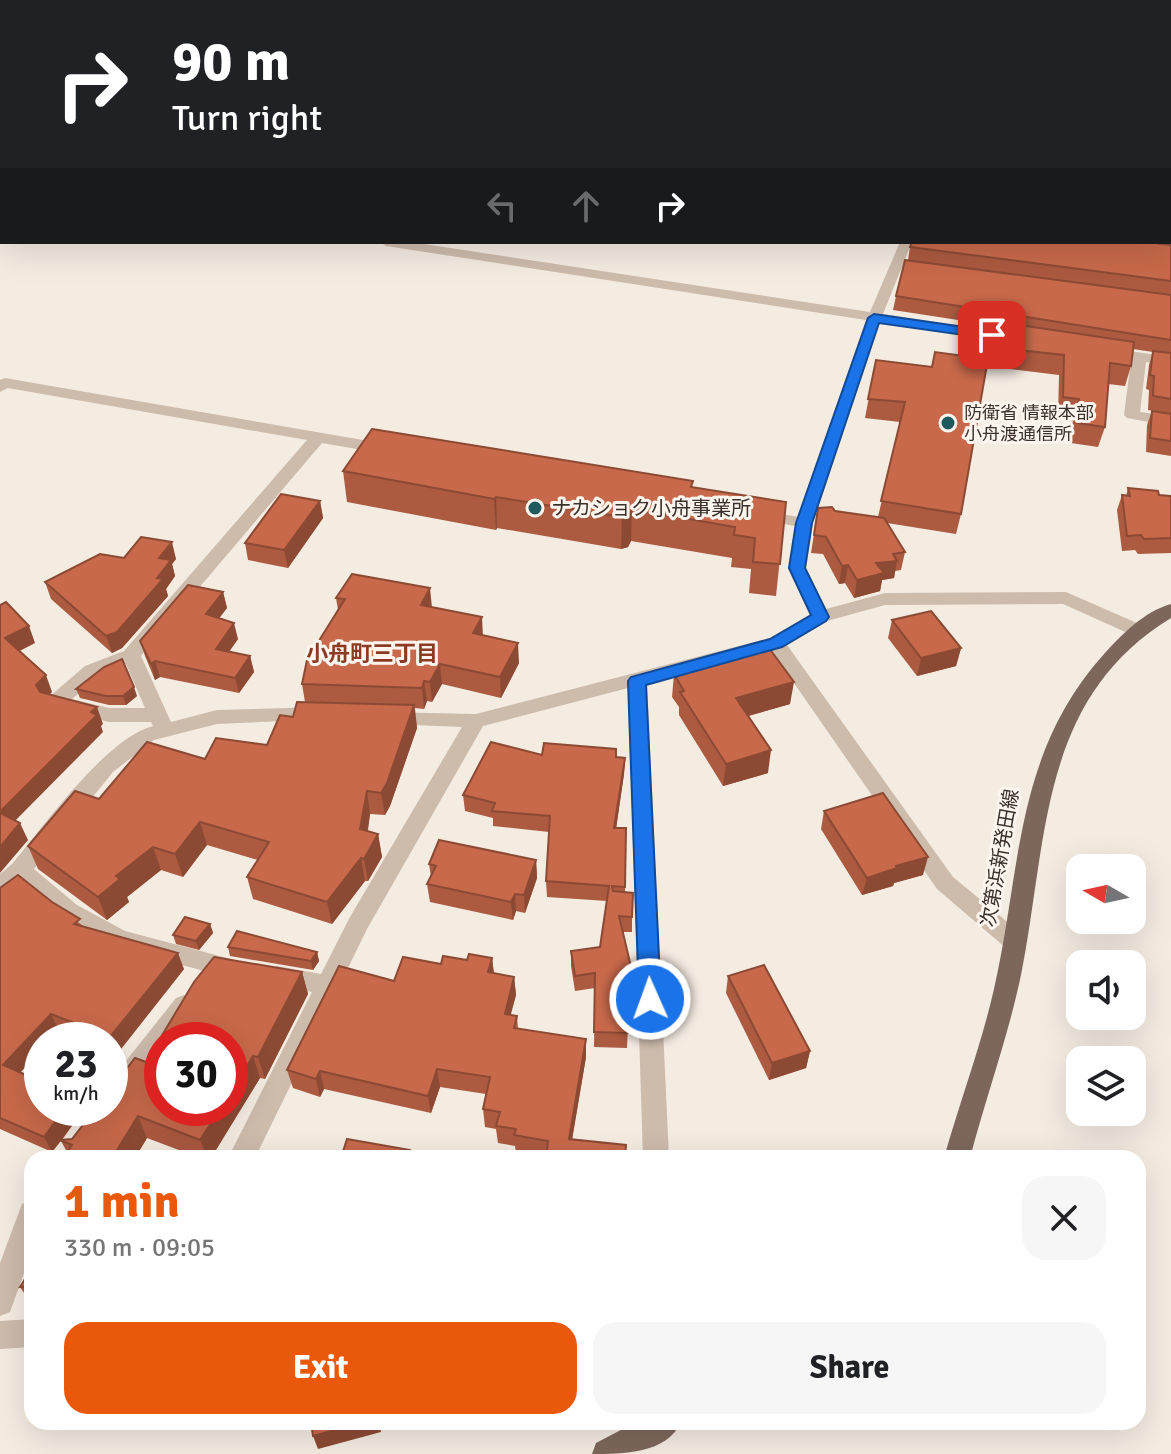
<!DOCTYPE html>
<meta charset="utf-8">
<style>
:root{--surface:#fff;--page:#f6f6f6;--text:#202124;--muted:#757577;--accent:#ea580c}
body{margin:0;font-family:Signika,"Noto Sans JP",sans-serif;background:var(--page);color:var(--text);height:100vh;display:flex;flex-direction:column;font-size:30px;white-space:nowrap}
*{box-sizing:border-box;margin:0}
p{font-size:26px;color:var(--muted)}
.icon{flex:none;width:44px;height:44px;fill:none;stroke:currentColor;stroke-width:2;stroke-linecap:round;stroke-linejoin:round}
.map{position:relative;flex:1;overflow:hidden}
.drawer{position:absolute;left:24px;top:1150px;width:1122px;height:280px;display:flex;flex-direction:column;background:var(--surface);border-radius:24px;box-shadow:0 8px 32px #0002}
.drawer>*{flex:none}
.hud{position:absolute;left:0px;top:0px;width:1172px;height:244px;box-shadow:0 8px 32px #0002;background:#202124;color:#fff;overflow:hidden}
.needle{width:52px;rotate:279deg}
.buttons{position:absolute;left:1066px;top:854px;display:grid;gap:16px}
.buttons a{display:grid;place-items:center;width:80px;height:80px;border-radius:16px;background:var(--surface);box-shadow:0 8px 32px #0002;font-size:40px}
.speed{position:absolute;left:24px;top:1022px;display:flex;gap:16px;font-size:40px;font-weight:700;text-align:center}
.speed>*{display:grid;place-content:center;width:104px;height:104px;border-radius:50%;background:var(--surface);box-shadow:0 8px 32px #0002;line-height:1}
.speed small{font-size:20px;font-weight:400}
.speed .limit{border:12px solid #d22;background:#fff;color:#111}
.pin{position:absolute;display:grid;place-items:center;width:68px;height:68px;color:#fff;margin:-34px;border-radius:16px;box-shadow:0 4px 12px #0006}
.me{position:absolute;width:88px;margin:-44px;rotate:358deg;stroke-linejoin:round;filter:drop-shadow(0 0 6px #0008)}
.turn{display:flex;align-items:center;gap:28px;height:168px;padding:0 40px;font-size:36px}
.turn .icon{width:104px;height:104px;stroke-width:2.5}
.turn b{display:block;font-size:56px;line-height:68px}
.lanes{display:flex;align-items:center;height:76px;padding:0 40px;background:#0003;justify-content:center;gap:40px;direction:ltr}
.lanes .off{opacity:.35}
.round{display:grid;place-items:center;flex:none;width:84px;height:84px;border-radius:24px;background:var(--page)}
.summary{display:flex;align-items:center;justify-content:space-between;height:136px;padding:0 40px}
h1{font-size:48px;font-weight:800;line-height:60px;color:var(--accent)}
.action{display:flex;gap:16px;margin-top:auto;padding:16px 40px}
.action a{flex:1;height:92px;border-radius:24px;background:var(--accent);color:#fff;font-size:32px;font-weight:800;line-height:92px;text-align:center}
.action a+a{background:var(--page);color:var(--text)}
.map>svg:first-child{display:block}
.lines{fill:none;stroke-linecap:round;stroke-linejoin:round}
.river{fill:#7fb0b2;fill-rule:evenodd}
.minor{fill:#cdbbac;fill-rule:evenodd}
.major{fill:#7d675c;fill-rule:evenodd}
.wall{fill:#ac5a40}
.shaded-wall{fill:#8c4a34}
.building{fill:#c8694b;stroke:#8c4a34;stroke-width:2}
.route{fill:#1a73e8;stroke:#114b97;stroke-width:2}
.poi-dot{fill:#1f5a5e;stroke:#fbf5ee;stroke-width:3}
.labels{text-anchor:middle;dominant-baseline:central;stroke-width:6;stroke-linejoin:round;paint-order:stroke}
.far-poi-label{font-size:18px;fill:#3b302b;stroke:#fbf5ee;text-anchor:start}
.poi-label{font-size:20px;fill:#3b302b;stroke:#fbf5ee;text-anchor:start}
.street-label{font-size:20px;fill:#3b302b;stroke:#fbf5ee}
.neighbourhood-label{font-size:22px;font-weight:bold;fill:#8c3b22;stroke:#fbf5ee}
</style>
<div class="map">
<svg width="1171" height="1454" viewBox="0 0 1171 1454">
<rect width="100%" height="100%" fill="#f4ebe1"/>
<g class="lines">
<path class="river" d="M2,77V95L0,96V78Z"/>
<g class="minor">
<rect x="0" y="180" width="2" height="8"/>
<path d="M380,242H411L870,312L900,242H912L883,314L993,331L1000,335L993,339L880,322L813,523L806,568L826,609L885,593L1066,592L1146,627L1148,631L1146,635H1132L1063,604L885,605L827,621L787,645L953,877L1022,934L1026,941L1022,948L1014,950L1006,948L937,889L771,650L647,683L669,1158H643L628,688L483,726L367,929L255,1158H228L312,992L269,983L265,976L269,969L277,966L321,974L350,917L462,727L389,724L382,722L379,717L382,712L476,714L770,638L810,615L788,568L795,526L755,519L753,515L761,510L798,517L866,320L386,246Z"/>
<path d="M1108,348L1171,357V365L1146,362L1140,412L1171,416V426L1127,418L1124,415L1131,360L1103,355V349Z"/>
<path d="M5,378L386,444L394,449L386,454L322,443L141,656L171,722L217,710L321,707L328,709L331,714L328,719L217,724L154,740L113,772L34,869L77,905L125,931L242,962L246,969L242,976L234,979L111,946L61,917L20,883L0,895V874L12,864C45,825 105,739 153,726L151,722H109L56,709L49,707L46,702L49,697L85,666L124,651L307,440L8,388L0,392V380ZM126,664L145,708H109L72,699L99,676Z"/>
<path d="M184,995L192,998L196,1005L171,1040H162V1052L119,1108L110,1111L101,1108H110V1081L176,998Z"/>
<path d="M32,1200V1251L10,1312L0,1316V1263L22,1204Z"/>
<path d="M32,1319V1347L0,1349V1321Z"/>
</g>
<g class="major">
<path d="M1171,604V618C1038,699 1048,842 1021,975C1008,1037 986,1097 970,1158H944C960,1101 981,1046 994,989C1022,866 1014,755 1104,654C1121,635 1145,611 1171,604Z"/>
<path d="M636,1422H681C667,1454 622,1454 592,1454L596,1443Z"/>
</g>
</g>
<g class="wall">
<path d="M1170,192L1171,245L1150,242H1170Z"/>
<path d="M1171,245V414L1148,410L1149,390L1146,389L1149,365L1153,352L1133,349L1131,366L1125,386L1108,384L1105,427L1098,447L1071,443L1073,419L1058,417L1059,375L987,366L961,514L956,534L887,523L905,552L901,570L895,571L894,578L882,580L880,591L854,598L845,583L839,584L823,554L811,553L818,508L878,517L900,422L865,418L876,360L932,367L964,356L971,322L893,310L896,296L908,260L910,247Z"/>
<path d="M1152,411L1171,414V456L1146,452L1147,425Z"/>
<path d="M343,471L693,488L786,502L776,596L749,593L751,569L731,567L732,558L631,541L628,547L621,549L497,528L496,530L347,502Z"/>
<path d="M1128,488L1159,495L1171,496V553L1138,554L1135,550L1122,551L1117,510L1122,495L1126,496Z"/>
<path d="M320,501L323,518L288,568L248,560L245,543Z"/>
<path d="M124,558L176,559L172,564L175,576L166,589L168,596L122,648L112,653L51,599L45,582Z"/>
<path d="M223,592L227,608L219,618L238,639L229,651L250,656L254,672L239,693L160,677L155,680L145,656L140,641Z"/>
<path d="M336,598L432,608L483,636L519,663L501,698L442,684L432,702L427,701L424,709L415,708L417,728L390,806L385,815L370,814L368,831L378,834L382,857L368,881H365L332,924L253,899L247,877L258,860L207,845L183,877L161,870L127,897L129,902L107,920L38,869L28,846L99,799L205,759L267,745L305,702L302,684L338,610Z"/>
<path d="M892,620L961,648L956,666L917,676L888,638Z"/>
<path d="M674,674L790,704L748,716L768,773L723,786L679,715V707L672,697Z"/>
<path d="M76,689L137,696L126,705H109L80,698Z"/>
<path d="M542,755L625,758L624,774L616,828H626L625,892L632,917V932H623L636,988L635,1026H628L627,1048L594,1047L595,988L575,991L571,966V951L600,947L607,901L547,897L546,881L549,832L493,826V818L465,811L463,795Z"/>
<path d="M824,811L923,875L894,883L893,886L862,895L821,829Z"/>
<path d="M536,860L537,878L525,913L516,911L513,920L430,902L427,884L431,877L429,864Z"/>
<path d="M0,888L52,902L83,926L184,969L117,1054L110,1051V1040H84L59,1030L50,1040H42V1049L20,1073L42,1108H80L82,1112L62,1140L72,1139L146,1062L302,972L308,994L265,1079L260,1078L211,1158H200L147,1138L135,1158H63L67,1152L61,1141L52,1152L0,1129Z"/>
<path d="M210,924L213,933L199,950L176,944L173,935Z"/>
<path d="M228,947L317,952L319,961L313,970L230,956Z"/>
<path d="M492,958L494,973L514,977L516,995L510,1015L517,1016L518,1029L586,1057L572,1140L626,1145V1158H546L516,1153L515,1146L498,1143L496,1129L485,1127L483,1109L486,1094L440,1087L431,1113L324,1089L320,1097L293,1088L287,1070L394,981L441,964Z"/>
<path d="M728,976L810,1051L806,1068L769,1080L726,993Z"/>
<path d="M32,1268V1305L20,1287Z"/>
</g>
<g class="shaded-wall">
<path d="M496,497L497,528L496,530L494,499Z"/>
<path d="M320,501L323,518L288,568L284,550Z"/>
<path d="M632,509L631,541L628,547L621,549L622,517Z"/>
<path d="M172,542L176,559L172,564L175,576L166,589L168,596L122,648L112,653L106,636L157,578L159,558Z"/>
<path d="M897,561L894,578L882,580L880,591L854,598L857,580L876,563Z"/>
<path d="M848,565L845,583L839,584L842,566Z"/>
<path d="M430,588L432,608L421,605Z"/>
<path d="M223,592L227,608L210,630L206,614Z"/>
<path d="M482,617L483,638L473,633Z"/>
<path d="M234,623L238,639L220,665L216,649Z"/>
<path d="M29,626L35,643L12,655L5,638Z"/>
<path d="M518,643L519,663L501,698L500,677Z"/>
<path d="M961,648L956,666L917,676L921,658Z"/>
<path d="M250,656L254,672L239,693L235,678Z"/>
<path d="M155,661L160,677L155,680L151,664Z"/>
<path d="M440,664L442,684L432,702L430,682Z"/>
<path d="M46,675L52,692L43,702L36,685Z"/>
<path d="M424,681L427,701L424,709L422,688Z"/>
<path d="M794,682L790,704L734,720L736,698Z"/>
<path d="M134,687L137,696L126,705L123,696Z"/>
<path d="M414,705L417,728L390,806L385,815L381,793Z"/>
<path d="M97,707L103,724L101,726L103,732L7,829L0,812L91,712Z"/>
<path d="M771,750L768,773L723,786L726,764Z"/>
<path d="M625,758L624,774L614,843V828Z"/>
<path d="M367,791L370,814L364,852L360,829Z"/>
<path d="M200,822L207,845L183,877L175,854Z"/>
<path d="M20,823L28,840L0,873V847Z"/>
<path d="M378,834L382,857L368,881L364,859Z"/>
<path d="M153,847L161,870L127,897L129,902L107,920L98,897L116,876Z"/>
<path d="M928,857L923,875L894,883L893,886L862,895L867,878L896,866Z"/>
<path d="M361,858L365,881L332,924L327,902Z"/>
<path d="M536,860L537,878L525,913L524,895Z"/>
<path d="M515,894L516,911L513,920L511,902Z"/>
<path d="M210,924L213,933L199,950L196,941Z"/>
<path d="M317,952L319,961L313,970L311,961Z"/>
<path d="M178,953L184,969L117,1054L110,1037Z"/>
<path d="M492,958L494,976L488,972Z"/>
<path d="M302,972L308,994L265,1079L258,1057Z"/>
<path d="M514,977L516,995L506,1033L505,1014Z"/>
<path d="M51,1014L59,1030L50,1040H42V1049L12,1081L3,1065Z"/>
<path d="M586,1039V1057L569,1157V1139Z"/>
<path d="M810,1051L806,1068L769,1080L772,1063Z"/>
<path d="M253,1056L260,1078L211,1158H208L200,1140L221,1108H230V1093Z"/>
<path d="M437,1069L440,1087L431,1113L428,1096Z"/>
<path d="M320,1071L324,1089L320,1097L316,1079Z"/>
<path d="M65,1108H80L82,1112L52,1152L44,1137Z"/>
<path d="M138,1116L147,1138L135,1158H112Z"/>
<path d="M365,1422H380L381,1432L318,1449L313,1436Z"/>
</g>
<g class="building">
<path d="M1170,192L1171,193V231H1170Z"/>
<path d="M912,242H1148L1171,245V281L910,247Z"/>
<path d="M905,260L1171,295V340L896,296Z"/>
<path d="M972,318L1134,342L1131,366L1110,363L1105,427L1077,423L1079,399L1063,397L1064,355L990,347L961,514L881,501L905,402L868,399L876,360L932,367L935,352L964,356Z"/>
<path d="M1153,351L1171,353V399L1153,396L1154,376L1150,375Z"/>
<path d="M1152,411L1171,414V441L1150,438Z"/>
<path d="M372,429L693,481L691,487L786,502L780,564L753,562L755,538L734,535L735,527L632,509L629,516L622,517L496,497L494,499L343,471Z"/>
<path d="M1128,488L1158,491L1159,495L1171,496V538L1144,539L1141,535L1127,536L1122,495L1130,496Z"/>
<path d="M281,494L320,501L284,550L245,543Z"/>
<path d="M832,507L835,511L884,518L905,552L893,554L897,561L876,563L884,573L857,580L848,565L842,566L826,537L814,535L818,508Z"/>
<path d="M141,537L172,542L159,558L171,560L157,578L163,579L117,632L106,636L45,582L100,554L124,558Z"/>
<path d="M352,574L430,588L421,605L482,617L473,633L518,643L500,677L440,664L430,682L424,681L422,688L302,684L307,660L345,599L336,598Z"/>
<path d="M188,585L223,592L206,614L234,623L216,649L250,656L235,678L155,661L151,664L140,641Z"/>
<path d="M6,602L29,626L5,638L46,675L36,685L40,692L97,707L91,712L97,715L0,812V605Z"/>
<path d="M931,611L961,648L921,658L892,620Z"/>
<path d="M769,648L794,682L736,698L771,750L726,764L680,692L684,691L674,674Z"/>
<path d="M122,659L134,687L123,696H106L76,689L104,667Z"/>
<path d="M297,702L414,705L387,783L381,793L367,791L360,829L378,834L364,859L361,858L327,902L247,877L269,842L200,822L175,854L153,847L116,876L120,879L98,897L28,846L75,791L99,799L147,742L205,759L216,738L267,745L280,715L293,717Z"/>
<path d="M491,742L542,755L544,743L616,749V757L625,758L614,828H626L625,887L612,886L613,891L633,893L632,917L619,916L636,988V1011H628V1033L594,1032L595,973L575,976L571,951L600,947L609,886L546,881L550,816L492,811L495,803L463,795Z"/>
<path d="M883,793L928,857L896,866L897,868L867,878L824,811Z"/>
<path d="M0,813L20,823L0,847Z"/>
<path d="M439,840L536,860L524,895L515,894L511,902L427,884L436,866L429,864Z"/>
<path d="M18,875L52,902L80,919L74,924L178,953L110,1037L51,1014L3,1065L42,1082V1108H65L44,1137L0,1118V888Z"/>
<path d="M185,917L210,924L196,941L173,935Z"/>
<path d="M237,931L317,952L311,961L228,947Z"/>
<path d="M469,954L492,958L488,972L514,977L505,1014L517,1016L514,1028L586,1039L569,1139L626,1145L625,1158H546L548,1141L514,1135L516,1129L496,1126L500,1112L483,1109L490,1077L437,1069L428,1096L320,1071L316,1079L287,1070L339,966L394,981L403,957L441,964L443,956L467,960Z"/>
<path d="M214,957L302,972L258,1057L253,1056L230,1093V1040H162V1108H221L200,1140L138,1116L112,1158H63L72,1145L60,1140L72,1139L96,1108H110V1090L135,1058L146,1062L194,982Z"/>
<path d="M764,965L810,1051L772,1063L728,976Z"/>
<path d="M347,1139L410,1150L408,1158H341Z"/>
<path d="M32,1268V1286L20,1287Z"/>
<path d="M311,1422H365L313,1436Z"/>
</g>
<path class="route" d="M874,314L992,331L998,335L992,339L879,323L812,523L805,568L829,617L826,621L782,647L646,685L661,999L658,1006L650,1008L642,1006L639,999L628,681L631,677L770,639L811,615L789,568L796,523L868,318Z"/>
<g class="poi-dot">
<circle cx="948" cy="423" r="8"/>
<circle cx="535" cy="508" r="8"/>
</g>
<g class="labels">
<g class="far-poi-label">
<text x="964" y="413">防衛省 情報本部<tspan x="964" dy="21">小舟渡通信所</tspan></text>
</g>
<g class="poi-label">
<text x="551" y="508">ナカショク小舟事業所</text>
</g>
<g class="street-label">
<text transform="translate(1000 858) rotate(-80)">次第浜新発田線</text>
</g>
<g class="neighbourhood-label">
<text x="372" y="653">小舟町三丁目</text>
</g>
</g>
</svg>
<div class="buttons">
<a><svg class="needle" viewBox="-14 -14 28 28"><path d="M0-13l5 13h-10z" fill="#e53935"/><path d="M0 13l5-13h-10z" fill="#757577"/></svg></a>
<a><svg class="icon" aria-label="sound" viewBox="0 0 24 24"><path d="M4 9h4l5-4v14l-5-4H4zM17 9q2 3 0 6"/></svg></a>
<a><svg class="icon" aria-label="layers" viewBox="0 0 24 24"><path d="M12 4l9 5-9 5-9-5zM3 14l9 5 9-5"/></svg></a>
</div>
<div class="speed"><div>23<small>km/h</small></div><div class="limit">30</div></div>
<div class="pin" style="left:992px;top:335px;background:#d93025"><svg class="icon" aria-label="arrive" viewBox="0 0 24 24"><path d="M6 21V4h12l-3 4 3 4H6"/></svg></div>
<svg class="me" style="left:650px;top:999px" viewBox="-20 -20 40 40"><circle r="17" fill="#1a73e8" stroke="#fff" stroke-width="3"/><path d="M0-11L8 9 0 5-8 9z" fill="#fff"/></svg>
<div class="hud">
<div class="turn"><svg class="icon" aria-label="right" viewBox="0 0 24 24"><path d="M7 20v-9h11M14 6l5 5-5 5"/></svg><div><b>90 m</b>Turn right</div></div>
<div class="lanes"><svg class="icon off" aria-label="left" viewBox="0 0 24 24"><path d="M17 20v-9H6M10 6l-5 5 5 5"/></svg><svg class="icon off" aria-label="ahead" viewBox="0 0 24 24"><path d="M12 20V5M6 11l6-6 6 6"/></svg><svg class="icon" aria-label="right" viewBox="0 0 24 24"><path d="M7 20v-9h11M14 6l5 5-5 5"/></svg></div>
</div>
<section class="drawer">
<div class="summary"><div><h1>1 min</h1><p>330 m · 09:05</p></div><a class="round"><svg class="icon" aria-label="close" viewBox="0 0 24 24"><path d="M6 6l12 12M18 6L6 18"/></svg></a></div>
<div class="action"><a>Exit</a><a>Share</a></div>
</section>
</div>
